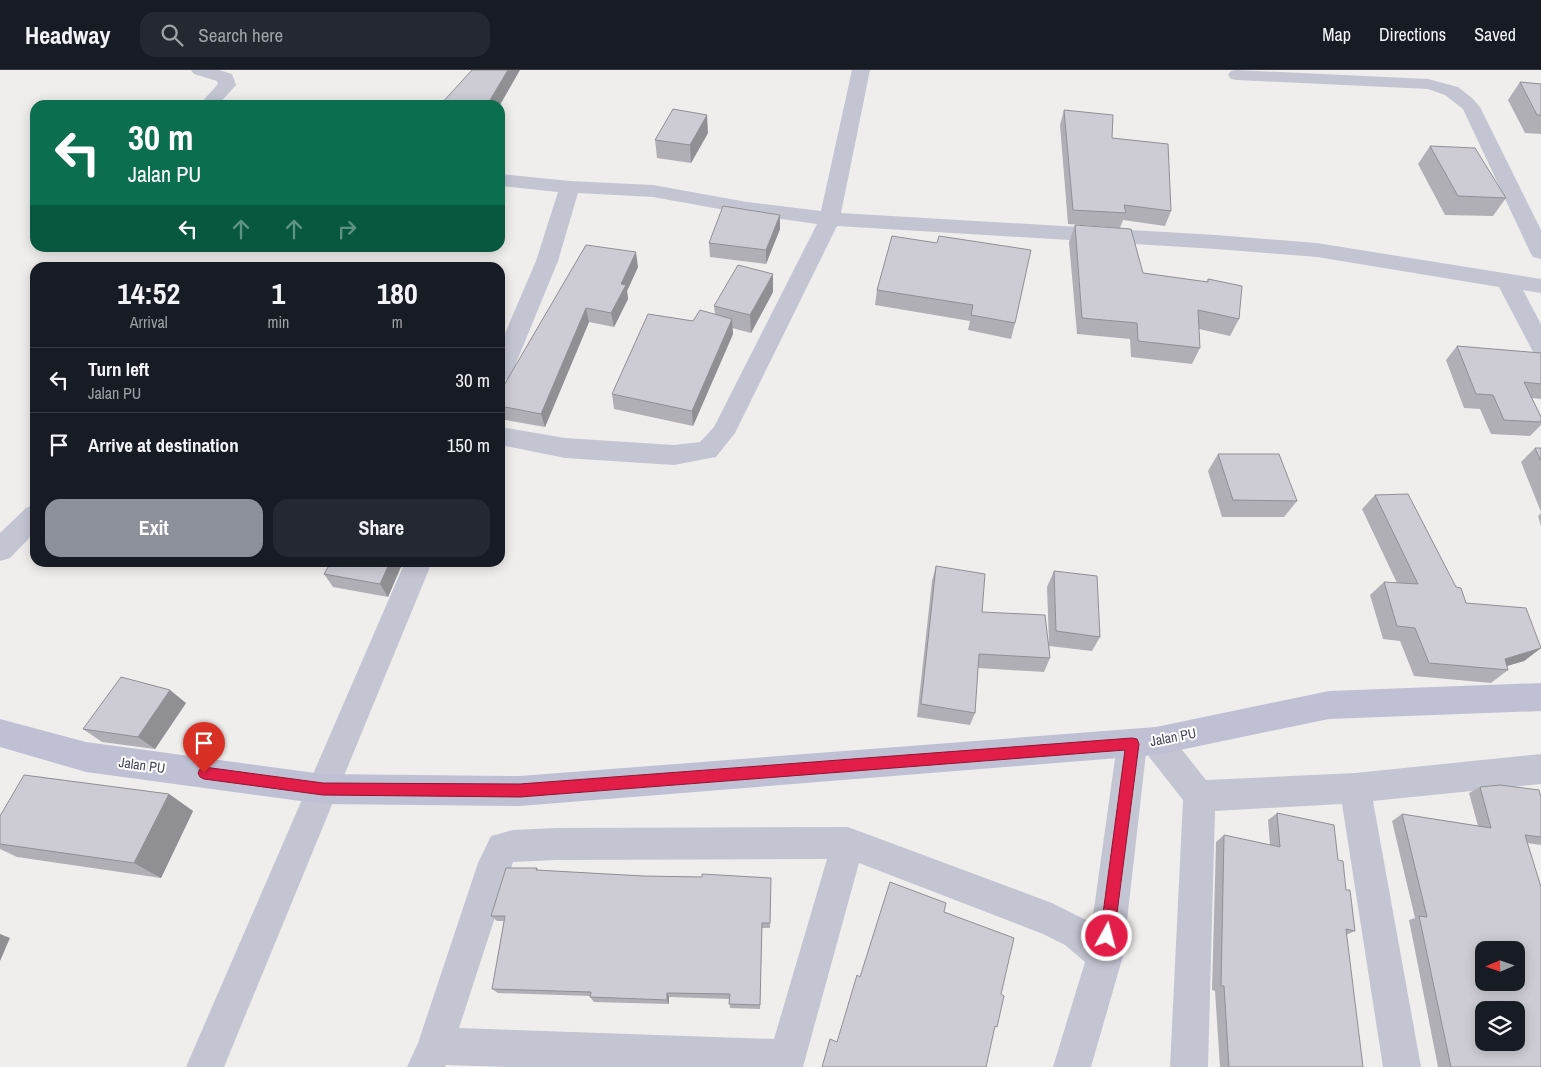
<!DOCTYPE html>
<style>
:root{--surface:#171b24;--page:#242831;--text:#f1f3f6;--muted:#9ea1a6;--line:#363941;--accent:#8c9099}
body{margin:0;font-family:"Archivo Narrow",sans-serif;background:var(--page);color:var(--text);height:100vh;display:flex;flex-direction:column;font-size:19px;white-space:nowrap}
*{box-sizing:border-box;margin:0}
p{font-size:16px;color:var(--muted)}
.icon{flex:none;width:28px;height:28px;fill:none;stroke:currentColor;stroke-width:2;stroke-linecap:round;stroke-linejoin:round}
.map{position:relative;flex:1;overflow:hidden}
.sheet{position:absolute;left:30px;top:192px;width:475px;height:305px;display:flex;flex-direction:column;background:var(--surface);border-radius:15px;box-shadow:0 2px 12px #0003}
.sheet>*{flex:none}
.hud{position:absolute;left:30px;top:30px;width:475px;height:152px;border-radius:15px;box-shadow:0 2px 12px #0003;background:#0b6e4f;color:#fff;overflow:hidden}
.needle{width:32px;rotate:268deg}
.controls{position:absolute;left:1475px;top:871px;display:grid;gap:10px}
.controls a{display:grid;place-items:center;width:50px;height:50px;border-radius:10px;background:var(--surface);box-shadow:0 2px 12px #0003;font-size:25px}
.pin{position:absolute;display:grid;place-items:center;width:42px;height:42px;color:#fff;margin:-51px -21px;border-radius:50% 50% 50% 0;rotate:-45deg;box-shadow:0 0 5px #0007}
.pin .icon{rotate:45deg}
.me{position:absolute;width:55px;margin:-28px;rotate:7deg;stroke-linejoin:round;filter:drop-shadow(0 0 4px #0008)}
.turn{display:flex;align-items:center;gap:18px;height:105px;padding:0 15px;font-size:22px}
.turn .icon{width:65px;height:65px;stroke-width:2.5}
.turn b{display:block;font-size:35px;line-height:42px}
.lanes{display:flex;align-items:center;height:48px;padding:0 15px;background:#0003;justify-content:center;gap:25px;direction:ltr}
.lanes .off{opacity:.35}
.eta{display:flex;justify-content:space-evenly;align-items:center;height:85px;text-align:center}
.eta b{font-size:30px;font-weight:700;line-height:35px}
.primary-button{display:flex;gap:10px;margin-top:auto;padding:10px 15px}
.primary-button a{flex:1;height:58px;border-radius:15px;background:var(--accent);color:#fff;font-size:20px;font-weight:700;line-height:58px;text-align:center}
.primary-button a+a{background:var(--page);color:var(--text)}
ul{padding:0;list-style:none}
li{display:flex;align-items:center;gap:15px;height:65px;padding:0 15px;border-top:1px solid var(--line)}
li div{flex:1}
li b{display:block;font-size:19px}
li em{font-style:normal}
header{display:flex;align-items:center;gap:30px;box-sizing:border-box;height:70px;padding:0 25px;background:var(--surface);border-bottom:1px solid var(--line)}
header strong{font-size:24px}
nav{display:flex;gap:28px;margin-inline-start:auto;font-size:18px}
.search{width:350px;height:45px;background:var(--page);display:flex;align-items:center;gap:12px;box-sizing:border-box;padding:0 18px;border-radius:15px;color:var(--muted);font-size:19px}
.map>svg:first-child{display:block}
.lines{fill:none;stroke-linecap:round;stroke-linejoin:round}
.street{fill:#c4c5d3;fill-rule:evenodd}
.secondary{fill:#c0c0d5;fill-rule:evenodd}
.wall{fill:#b0afb6}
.shaded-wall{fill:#908f94}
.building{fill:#cdccd4;stroke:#908f94;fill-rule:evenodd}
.route{fill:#e11d48;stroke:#92132f}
.labels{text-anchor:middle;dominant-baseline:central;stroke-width:4;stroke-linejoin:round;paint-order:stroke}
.street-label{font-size:14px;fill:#464758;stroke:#fff}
</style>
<header>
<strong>Headway</strong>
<div class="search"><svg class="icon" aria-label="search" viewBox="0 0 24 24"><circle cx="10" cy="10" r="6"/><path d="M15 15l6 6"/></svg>Search here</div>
<nav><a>Map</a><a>Directions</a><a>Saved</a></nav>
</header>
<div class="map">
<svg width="1541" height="997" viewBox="0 0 1541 997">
<rect width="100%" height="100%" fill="#efeeec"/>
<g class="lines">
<g class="street">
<path d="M191,0H219L232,4L236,15L218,35H199L218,14L217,11L194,4Z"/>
<path d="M852,0H870L841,143L1216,165L1317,173L1541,209V223L1523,220L1541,254V284L1533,282L1499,217L1317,187L1216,179L837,156L735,363L716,387L674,395L565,388L500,375V357L565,368L674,375L700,372L714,357L817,154L747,144L653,127L578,123L558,191L512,303L508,309L500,311V275L536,191L558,122L500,116V104L570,111L653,115L747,132L821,141Z"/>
<path d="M1236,0L1428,9L1458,17L1472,28L1480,37L1541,160V189L1533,187L1530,182L1463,39L1445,25L1428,19L1237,10L1231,9L1228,5L1231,1Z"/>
<path d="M35,434V462L10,488L0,491V463L26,438Z"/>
<path d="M405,492H432L224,997H186Z"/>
<path d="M1156,657L1167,661L1206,710L1355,703L1541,684V714L1373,731L1421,997H1383L1342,734L1215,741L1208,997H1170L1183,730L1146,683L1123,886L1091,997H1053L1085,892L1065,875L1043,864L859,793L803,997H510L446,995L445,997H407L418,973L478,793L491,766L513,760L556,758L848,757L1052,833L1092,853L1117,674L1121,664L1132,660L1143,665L1145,661ZM827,789L774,969L459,958L513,792L556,790Z"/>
</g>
<path class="secondary" d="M1541,613V641L1329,649L1156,685L520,736L323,734L86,702L0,677V649L86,672L323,704L520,706L1156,657L1329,621Z"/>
</g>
<g class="wall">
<path d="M1520,12L1541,14V64L1525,63L1508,30Z"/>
<path d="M1064,40L1112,68L1171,141L1165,156L1123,150L1120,158L1068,154L1060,55Z"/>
<path d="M708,63L691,93L657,88L655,70Z"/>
<path d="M1430,76L1506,128L1493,146L1445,145L1418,94Z"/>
<path d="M780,145V159L766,194L710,187L709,173Z"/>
<path d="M1075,155L1143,203L1207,212L1208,209L1239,249L1230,266L1199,259L1200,278L1192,294L1131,287L1130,269L1077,264L1069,172Z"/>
<path d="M892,166L1015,253L1011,269L968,260L970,251L875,235L877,220Z"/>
<path d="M586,175L638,197L627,221L628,229L614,257L589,252L545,357L500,349V322Z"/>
<path d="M773,222L751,263L732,258L733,264L693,356L614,339L612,324L693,251L715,244L714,236Z"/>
<path d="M1457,276L1541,283V329L1532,328L1541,347V355L1530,366L1491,364L1480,339L1464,338L1446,290Z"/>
<path d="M1535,378H1541V442L1521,392Z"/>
<path d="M1218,384L1297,431L1284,447H1222L1208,401Z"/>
<path d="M1375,425L1456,517L1466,533L1541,578L1524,591L1507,596L1508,600L1491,613L1414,606L1400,571L1383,569L1370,525L1384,512L1397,513L1362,439Z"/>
<path d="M1541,443V456L1538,446Z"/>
<path d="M403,492L388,527L333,517L324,504Z"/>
<path d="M936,496L982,542L1049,572L1047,517L1054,501L1100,567L1092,581L1049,576L1050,588L1044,602L978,598L975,643L970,655L917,647L932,511Z"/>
<path d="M186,633L155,679L102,672L83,659Z"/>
<path d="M1480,717L1541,727V775L1527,773L1541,997H1438L1409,850L1415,848L1392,751L1402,744L1478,756L1469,723Z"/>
<path d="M169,724L193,741L161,808L17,787L0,779V746Z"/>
<path d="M1277,743L1338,790L1346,820L1355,861L1346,865L1363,997H1220L1215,921L1212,920L1216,772L1224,765L1270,775L1268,750Z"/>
<path d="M537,798L538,800L643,806L771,808L770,858H762L760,939L730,938L729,929L669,927V934L594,932L590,927V926L498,923L492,919L504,851H497L491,846Z"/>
</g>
<g class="shaded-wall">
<path d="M508,0H520L500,35H487Z"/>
<path d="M707,45L708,63L691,93L690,75Z"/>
<path d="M780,145V159L766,194V180Z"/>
<path d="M636,182L638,197L627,221L628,229L614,257L611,243L621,214Z"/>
<path d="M773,204V222L751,263L750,245Z"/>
<path d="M586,238L589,252L545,357L541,344Z"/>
<path d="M732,249L733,264L693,356L692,341Z"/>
<path d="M390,492H403L388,527L380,514Z"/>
<path d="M1541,578L1524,591L1496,599L1505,589Z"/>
<path d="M170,620L186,633L155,679L138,667Z"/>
<path d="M169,724L193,741L161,808L134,793Z"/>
<path d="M0,864L10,868L0,891Z"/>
<path d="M667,923L669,927V934L667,930Z"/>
</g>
<g class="building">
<path d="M472,0H508L487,35H440Z"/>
<path d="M1520,12L1541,14V45H1537Z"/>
<path d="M673,39L707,45L690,75L655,70Z"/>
<path d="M1064,40L1113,45L1112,68L1168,74L1171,141L1124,135L1126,143L1073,140Z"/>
<path d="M1430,76L1475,78L1506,128L1458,126Z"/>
<path d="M723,136L780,145L766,180L709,173Z"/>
<path d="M1075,155L1131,159L1143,203L1208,212V209L1242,216L1239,249L1198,240L1200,278L1138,271L1137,253L1082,248Z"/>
<path d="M892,166L937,173L939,166L1031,180L1015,253L971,245L973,235L877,220Z"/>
<path d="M586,175L636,182L621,214L626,215L611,243L586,238L541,344L500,336V322Z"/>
<path d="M738,195L773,204L750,245L714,236Z"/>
<path d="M700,240L732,249L692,341L612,324L648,244L693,251Z"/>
<path d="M1457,276L1541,283V314L1524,312L1541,347V352L1504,350L1493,325L1476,324Z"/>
<path d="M1535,378H1541V391Z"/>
<path d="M1218,384H1279L1297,431L1233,430Z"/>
<path d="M1408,424L1456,517L1461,518L1466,533L1526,538L1541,578L1505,589L1508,600L1429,593L1415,558L1397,556L1384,512L1418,514L1375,425Z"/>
<path d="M331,492H390L380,514L324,504Z"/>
<path d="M936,496L985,504L982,542L1045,545L1050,588L979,584L975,643L921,634Z"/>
<path d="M1054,501L1097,506L1100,567L1056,561Z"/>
<path d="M121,607L170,620L138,667L83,659Z"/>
<path d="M24,705L169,724L134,793L0,774V746Z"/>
<path d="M1500,715L1539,720L1541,727V767L1525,765L1541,817V997H1451L1419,846L1427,847L1402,744L1491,758L1480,717ZM1484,880H1516V912H1484ZM1484,940H1516V972H1484Z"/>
<path d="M1277,743L1334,755L1338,790L1343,791L1346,820H1350L1355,861L1346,859L1363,997H1229L1224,916H1221L1224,765L1280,777Z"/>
<path d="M506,798H537L536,800L643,806L702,807V804L771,808L770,853H762L760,935L729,934L730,924L667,923V930L590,927L591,922L492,919L505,846H491Z"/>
<path d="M890,812L946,833L944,842L1014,868L1001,924L1004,926L997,957L995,956L986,997H822L830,969L837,972L857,905L860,907Z"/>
</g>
<path class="route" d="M1132,668L1137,669L1139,674L1114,866L1112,872L1107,874L1102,872L1100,866L1125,680L520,727L323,725L204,709L200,707L198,703L200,699L204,697L323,713L520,714Z"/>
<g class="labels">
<g class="street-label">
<text transform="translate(1173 667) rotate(-11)">Jalan PU</text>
<text transform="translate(142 695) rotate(8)">Jalan PU</text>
</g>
</g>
</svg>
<div class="controls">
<a><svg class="needle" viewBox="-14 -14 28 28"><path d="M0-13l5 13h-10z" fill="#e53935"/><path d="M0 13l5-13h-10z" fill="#9ea1a6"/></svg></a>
<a><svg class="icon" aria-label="layers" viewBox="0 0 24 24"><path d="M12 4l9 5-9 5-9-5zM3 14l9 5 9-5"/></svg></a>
</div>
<div class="pin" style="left:204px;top:703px;background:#d93025"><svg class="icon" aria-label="arrive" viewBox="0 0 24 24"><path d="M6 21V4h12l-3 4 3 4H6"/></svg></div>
<svg class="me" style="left:1107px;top:866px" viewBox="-20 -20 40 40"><circle r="17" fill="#e11d48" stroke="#fff" stroke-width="3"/><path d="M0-11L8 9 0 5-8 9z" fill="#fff"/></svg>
<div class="hud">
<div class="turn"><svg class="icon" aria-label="left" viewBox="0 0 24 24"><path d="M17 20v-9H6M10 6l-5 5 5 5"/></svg><div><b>30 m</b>Jalan PU</div></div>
<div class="lanes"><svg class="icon" aria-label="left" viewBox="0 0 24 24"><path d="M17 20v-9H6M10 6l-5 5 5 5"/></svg><svg class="icon off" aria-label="ahead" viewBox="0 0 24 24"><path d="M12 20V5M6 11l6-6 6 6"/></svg><svg class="icon off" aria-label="ahead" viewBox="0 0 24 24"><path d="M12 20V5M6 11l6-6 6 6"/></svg><svg class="icon off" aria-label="right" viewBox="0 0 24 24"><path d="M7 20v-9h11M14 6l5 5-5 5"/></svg></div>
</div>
<section class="sheet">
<div class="eta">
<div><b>14:52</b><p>Arrival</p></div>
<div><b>1</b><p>min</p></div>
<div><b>180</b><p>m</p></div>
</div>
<ul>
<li><svg class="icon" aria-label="left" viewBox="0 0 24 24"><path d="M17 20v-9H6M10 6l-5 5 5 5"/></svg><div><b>Turn left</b><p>Jalan PU</p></div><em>30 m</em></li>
<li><svg class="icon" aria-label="arrive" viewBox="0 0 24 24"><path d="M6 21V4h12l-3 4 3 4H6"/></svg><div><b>Arrive at destination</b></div><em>150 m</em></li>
</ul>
<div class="primary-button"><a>Exit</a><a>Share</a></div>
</section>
</div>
